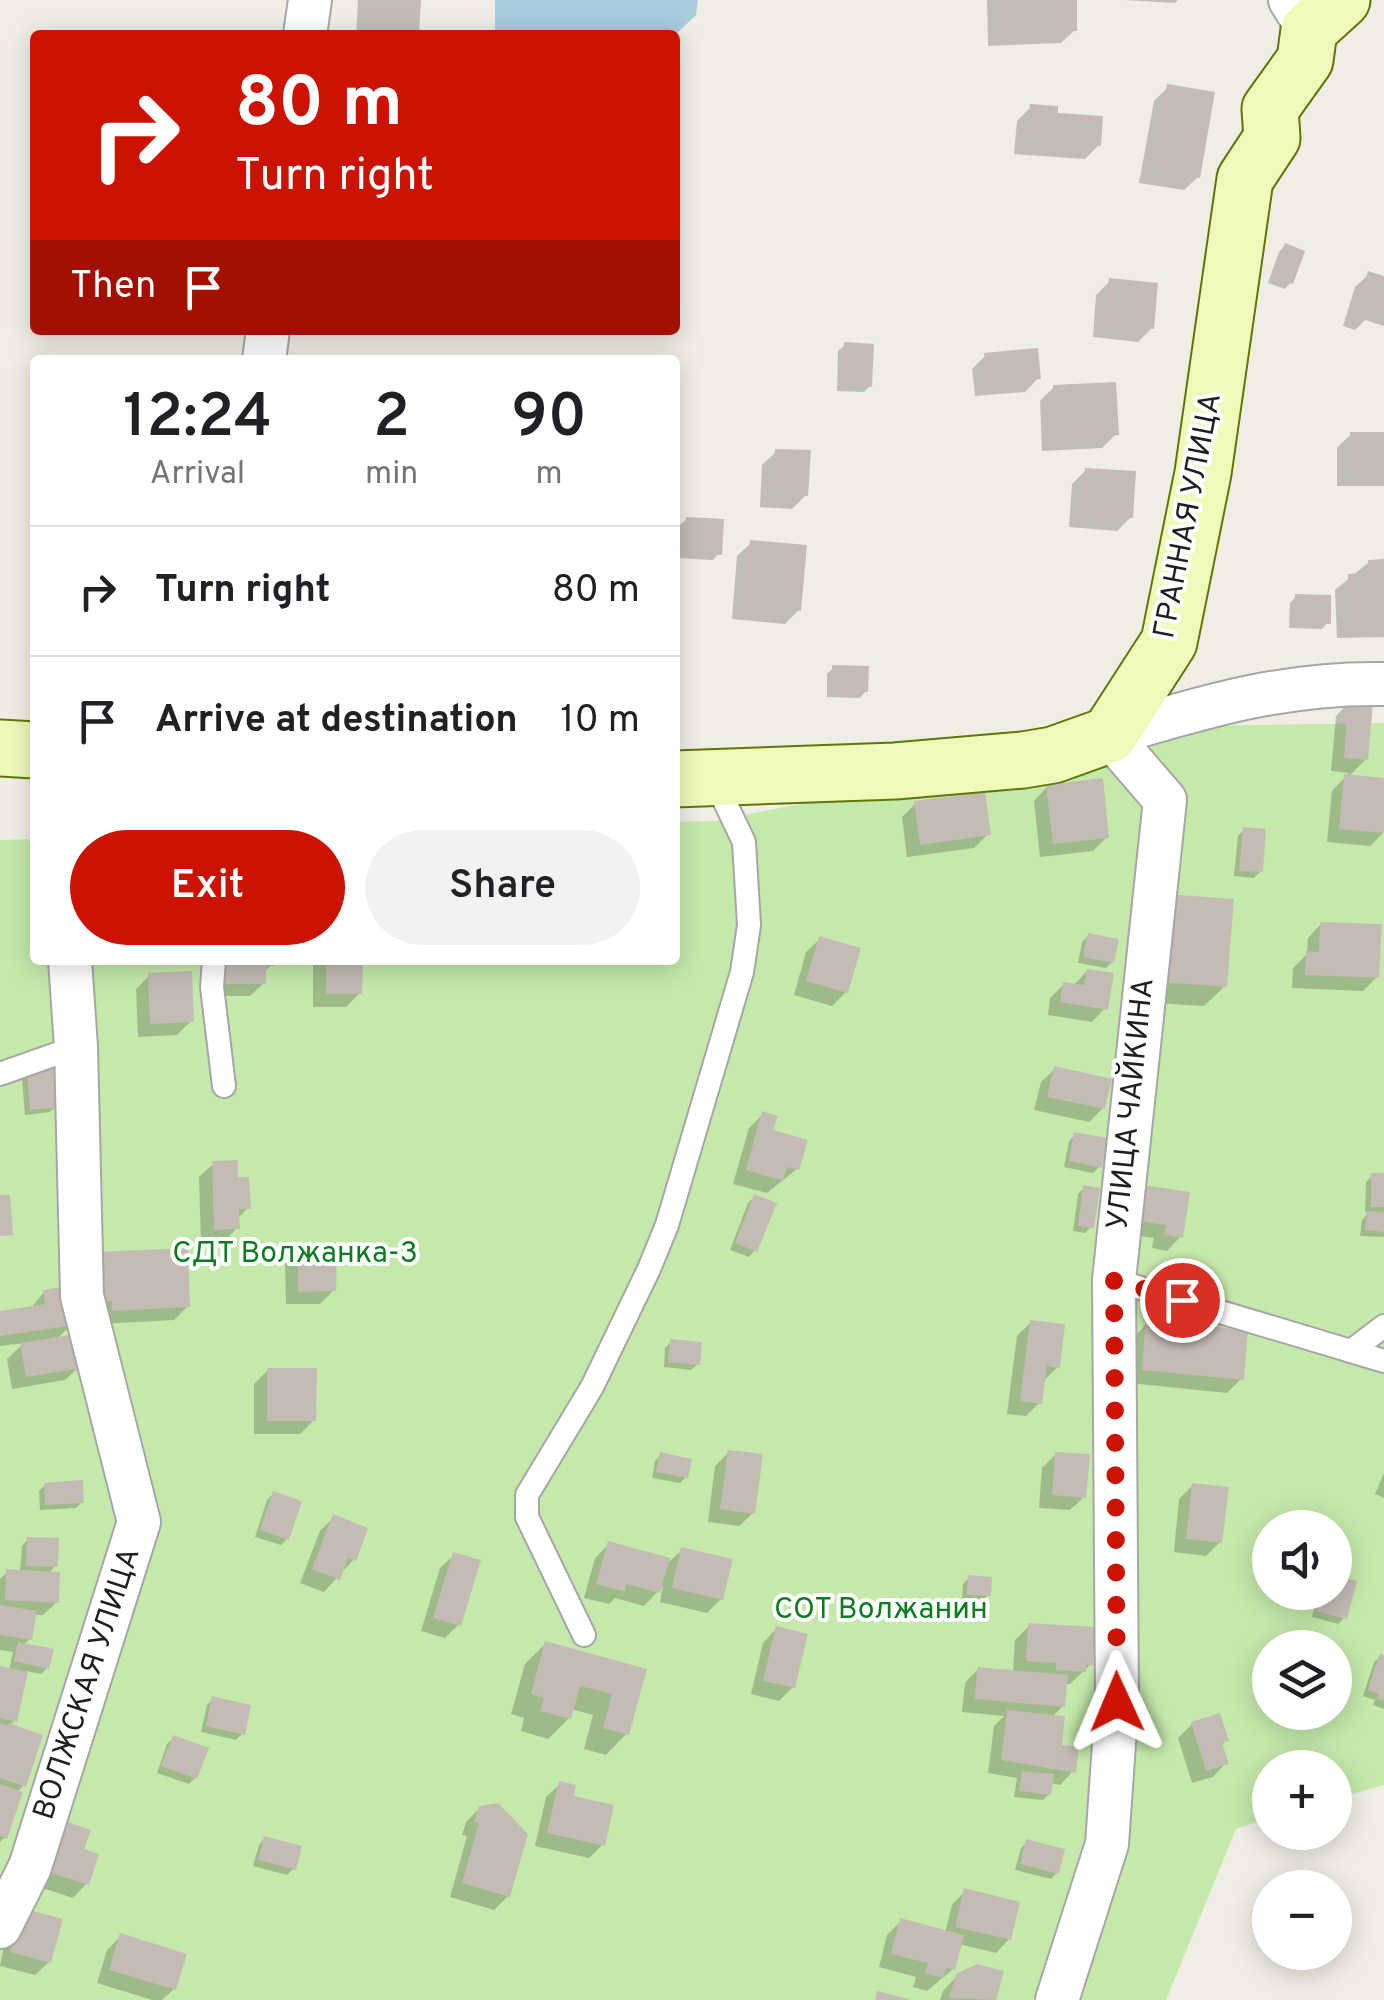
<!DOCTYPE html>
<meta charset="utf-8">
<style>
:root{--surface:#fff;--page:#f2f2f2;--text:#202124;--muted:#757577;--line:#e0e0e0;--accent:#cc1302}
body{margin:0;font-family:Overpass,sans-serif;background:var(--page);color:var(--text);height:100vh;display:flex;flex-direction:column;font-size:38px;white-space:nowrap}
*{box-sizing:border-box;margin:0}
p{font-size:32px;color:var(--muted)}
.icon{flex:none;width:55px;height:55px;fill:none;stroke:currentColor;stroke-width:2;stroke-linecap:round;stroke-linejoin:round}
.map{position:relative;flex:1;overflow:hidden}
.drawer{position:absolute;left:30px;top:355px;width:650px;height:610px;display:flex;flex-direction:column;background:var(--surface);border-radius:10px;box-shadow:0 5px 25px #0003}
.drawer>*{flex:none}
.banner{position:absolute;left:30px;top:30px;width:650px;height:305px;border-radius:10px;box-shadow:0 5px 25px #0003;background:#cc1302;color:#fff;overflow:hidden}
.controls{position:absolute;left:1252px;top:1510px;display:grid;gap:20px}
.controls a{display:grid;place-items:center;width:100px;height:100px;border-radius:50%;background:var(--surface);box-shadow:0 5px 25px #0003;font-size:50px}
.pin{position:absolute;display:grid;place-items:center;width:85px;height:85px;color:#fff;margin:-42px;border:5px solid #fff;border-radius:50%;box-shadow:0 2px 10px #0007}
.me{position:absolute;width:110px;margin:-55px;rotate:359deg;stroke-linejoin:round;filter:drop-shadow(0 0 8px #0008)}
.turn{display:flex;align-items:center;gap:35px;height:210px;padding:0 40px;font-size:45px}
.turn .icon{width:130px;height:130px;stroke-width:2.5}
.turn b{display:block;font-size:70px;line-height:85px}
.then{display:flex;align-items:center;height:95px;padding:0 40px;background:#0003;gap:20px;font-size:38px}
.eta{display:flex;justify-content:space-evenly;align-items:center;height:170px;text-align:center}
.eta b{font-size:60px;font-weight:600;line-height:70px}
.action{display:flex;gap:20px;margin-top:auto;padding:20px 40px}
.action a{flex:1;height:115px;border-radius:60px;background:var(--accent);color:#fff;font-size:40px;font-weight:600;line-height:115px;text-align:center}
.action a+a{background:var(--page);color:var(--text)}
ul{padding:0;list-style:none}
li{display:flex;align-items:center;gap:30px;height:130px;padding:0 40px;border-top:2px solid var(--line)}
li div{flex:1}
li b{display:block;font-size:38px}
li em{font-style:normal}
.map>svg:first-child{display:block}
.grass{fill:#c5e9ab;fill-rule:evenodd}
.water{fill:#a6ccdd}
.shadow{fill:#0003}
.building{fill:#c4bcb4}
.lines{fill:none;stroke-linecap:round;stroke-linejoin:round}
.lane-casing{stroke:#a6a6a6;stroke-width:26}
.street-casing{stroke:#a6a6a6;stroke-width:46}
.secondary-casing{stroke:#607606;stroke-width:59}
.lane{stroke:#fff;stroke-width:22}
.street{stroke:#fff;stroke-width:42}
.secondary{stroke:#f0f9ba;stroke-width:55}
.route{stroke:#cc1302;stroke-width:18;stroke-dasharray:0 32.4}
.labels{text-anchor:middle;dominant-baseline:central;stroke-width:8;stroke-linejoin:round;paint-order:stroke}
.street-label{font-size:30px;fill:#1f1f1f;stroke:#fff}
.park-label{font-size:30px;fill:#0c7d1f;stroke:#fff}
</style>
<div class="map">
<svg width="1384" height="2000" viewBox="0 0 1384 2000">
<rect width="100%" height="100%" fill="#f0ede5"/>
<path class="grass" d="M1384,723V1785L1335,1799V1768H1270V1818L1236,1829L1166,2000H0V840L35,839V960H675V822L713,821L1198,726ZM1270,1528H1335V1592H1270ZM1270,1648H1335V1712H1270Z"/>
<path class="water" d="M495,0H698L696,15L675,35H495Z"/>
<g class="shadow">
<path d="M358,0H418L416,35H356Z"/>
<path d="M987,0H1074L1075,30L1061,43L988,46Z"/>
<path d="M1125,0H1178L1175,3Z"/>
<path d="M1168,87L1198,177L1184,190L1139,183L1154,101Z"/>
<path d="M1031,107L1055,115L1099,145L1085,159L1014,154L1017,121Z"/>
<path d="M1285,246L1291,282L1285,289L1268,283L1279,252Z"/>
<path d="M1369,274L1384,279V326L1365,320L1355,330L1343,326L1355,287Z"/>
<path d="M1110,281L1152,328L1138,342L1093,337L1096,295Z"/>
<path d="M845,345L870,386L864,392L837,391L838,351Z"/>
<path d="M985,356L1038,378L1025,392L975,396L972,369Z"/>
<path d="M1054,387L1116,434L1102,448L1042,451L1040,401Z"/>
<path d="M1351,434H1384V486H1337V448Z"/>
<path d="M776,452L806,495L792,509L760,507L762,465Z"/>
<path d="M1086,470L1131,517L1117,531L1069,527L1072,484Z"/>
<path d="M687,519L719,553L713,560L679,558L680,525Z"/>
<path d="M751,543L799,610L785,624L732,619L737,556Z"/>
<path d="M1369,562H1384V637L1337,638L1335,590Z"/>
<path d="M1296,597L1328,622L1322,629L1289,628L1290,603Z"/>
<path d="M833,668L866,691L860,698L827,697V674Z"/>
<path d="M1349,702L1366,759L1348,777L1384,780V832L1370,846L1327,842L1332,791L1349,773L1331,771L1336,716Z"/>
<path d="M1047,787L1107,837L1093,851L1040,857L1034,801Z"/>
<path d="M915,804L988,834L974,848L907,857L902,817Z"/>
<path d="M1244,830L1261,871L1254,878L1234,876L1238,836Z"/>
<path d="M1145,918L1225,986L1204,1006L1138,1002Z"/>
<path d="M1321,924L1377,977L1363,991L1292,988L1293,968L1307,954L1308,938Z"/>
<path d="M1088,936L1112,962L1106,968L1078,963L1082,942Z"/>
<path d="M820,939L846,992L832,1006L794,995L806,952Z"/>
<path d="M209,960H271V965L264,972V983L250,996H209Z"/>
<path d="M313,960H360V993L346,1007H313Z"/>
<path d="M1087,971L1105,1008L1092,1022L1048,1015L1050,998L1064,984L1073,986Z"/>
<path d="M149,976L191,1021L177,1035L138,1037L136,989Z"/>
<path d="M1055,1069L1103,1108L1089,1122L1034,1110L1041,1082Z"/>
<path d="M28,1073L57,1106L50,1112L25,1115L22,1079Z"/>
<path d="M763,1114L770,1132L797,1169L767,1193L733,1184L749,1128Z"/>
<path d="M1075,1135L1099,1167L1093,1173L1064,1167L1069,1141Z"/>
<path d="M213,1164L236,1180L248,1208L237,1219V1228L224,1242L201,1243L199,1177Z"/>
<path d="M1372,1176H1384V1237L1360,1236L1362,1220L1369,1212H1365L1366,1182Z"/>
<path d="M1144,1187L1180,1237L1167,1251L1152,1248L1154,1238L1125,1234Z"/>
<path d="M1084,1188L1091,1227L1085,1233L1073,1231L1078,1194Z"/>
<path d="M754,1197L755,1250L749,1257L730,1250L748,1203Z"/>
<path d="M299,1249L334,1290L320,1304H286L285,1263Z"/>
<path d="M81,1269L188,1306L174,1320L99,1324Z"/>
<path d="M44,1292L72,1324L56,1340L79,1367L65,1380L12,1389L7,1359L24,1343L0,1346V1313L31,1308Z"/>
<path d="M1030,1323L1058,1367L1042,1382L1040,1402L1026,1416L1007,1414L1017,1336Z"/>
<path d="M1147,1323L1241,1379L1227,1393L1129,1383L1134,1337Z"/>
<path d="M671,1342L698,1364L691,1370L664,1367L665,1348Z"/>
<path d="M268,1370L314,1420L300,1434H254V1384Z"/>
<path d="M729,1452L753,1513L739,1526L708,1522L715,1466Z"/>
<path d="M1056,1454L1084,1497L1070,1510L1039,1508L1042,1468Z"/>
<path d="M661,1455L686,1477L680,1483L652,1478L655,1461Z"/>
<path d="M1384,1473V1498L1375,1494Z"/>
<path d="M45,1485L82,1502L76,1508L40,1510L39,1491Z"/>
<path d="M1193,1485L1220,1542L1206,1556L1174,1552L1179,1499Z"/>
<path d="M273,1494L287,1539L281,1545L255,1537L267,1500Z"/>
<path d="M334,1517L354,1559L324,1592L300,1583L320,1531Z"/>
<path d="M28,1539L55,1566L48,1574L57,1602L43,1615H33L30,1639L23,1645L47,1668L41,1674L26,1671L14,1721L8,1728L23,1786L17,1792L5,1837L0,1842V1668L9,1670L13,1652L0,1650V1579L7,1572H20L22,1546Z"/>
<path d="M609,1544L670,1561L682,1550L721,1599L707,1613L660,1602L663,1586L644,1606L615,1598L609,1604L584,1598L595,1558Z"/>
<path d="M454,1555L458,1625L445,1638L421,1631L440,1568Z"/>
<path d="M1335,1577L1344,1618L1338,1624L1312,1617L1318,1592H1335Z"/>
<path d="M969,1578L988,1595L982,1602L962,1600L963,1584Z"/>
<path d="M1029,1626L1091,1664L1070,1684H1065L1063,1706L1052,1717L1059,1747L1073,1771L1060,1785L1050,1783L1049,1794L1043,1800L1014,1797L1017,1778L988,1773L994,1726L1004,1716L962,1712L965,1683L978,1669L1013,1672L1015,1640Z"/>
<path d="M776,1629L793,1687L779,1701L751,1694L763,1643Z"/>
<path d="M546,1643L644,1670L626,1734L606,1755L584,1749L593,1715L571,1709L569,1718L548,1739L521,1731L524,1718L511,1714L525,1664Z"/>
<path d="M1381,1656L1384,1657V1709L1373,1705L1375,1700L1363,1696L1374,1662Z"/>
<path d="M213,1699L243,1733L236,1740L201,1732L207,1705Z"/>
<path d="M1192,1724L1226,1740L1221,1746L1226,1763L1213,1777L1192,1783L1178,1738Z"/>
<path d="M173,1738L195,1778L189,1784L157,1773L167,1744Z"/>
<path d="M560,1784L602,1845L589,1858L535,1846L546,1797Z"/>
<path d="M480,1808L508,1896L494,1910L450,1897L467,1836L462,1835L466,1822Z"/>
<path d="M265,1838L293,1869L287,1875L253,1866L259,1845Z"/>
<path d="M1027,1842L1057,1873L1051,1879L1015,1870L1021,1848Z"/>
<path d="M81,1850L86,1884L73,1898L30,1884Z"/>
<path d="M965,1891L1009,1939L996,1953L959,1944L953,1969L927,1991L913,1987L916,1977L879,1967L887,1935L901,1921L945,1933L952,1905Z"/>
<path d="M8,1925L49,1962L35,1975L0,1966Z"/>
<path d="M121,1936L174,1989L162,2000H152L97,1983L107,1950Z"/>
<path d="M1001,1973L993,2000H940L943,1991L957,1976Z"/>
</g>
<g class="building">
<path d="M369,0H421L419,35H367Z"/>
<path d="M1000,0H1077V31L1001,33Z"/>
<path d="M1167,84L1215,92L1200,178L1152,169Z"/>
<path d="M1030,104L1058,106V113L1103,116L1101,146L1027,141Z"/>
<path d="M1285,243L1305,251L1293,284L1273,276Z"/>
<path d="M1368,271L1384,276V309L1374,305L1371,317L1355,312Z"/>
<path d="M1109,278L1158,283L1154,329L1105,324Z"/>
<path d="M844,342L874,344L872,387L842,386Z"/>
<path d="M1038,348L1041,379L988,384L984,353Z"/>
<path d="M1116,382L1119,435L1055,439L1053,385Z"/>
<rect x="1350" y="432" width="34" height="41"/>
<path d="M775,449L811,450L808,496L772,494Z"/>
<path d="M1085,468L1136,471L1133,518L1082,514Z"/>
<path d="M686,517L724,519L722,555L684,553Z"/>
<path d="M750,540L807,545L801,611L744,606Z"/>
<path d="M1384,559V624L1350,626L1348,574L1368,573V560Z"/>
<path d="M1295,594L1331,595V624L1295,623Z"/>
<path d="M832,665L869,666L868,692L832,691Z"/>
<path d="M1348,700L1373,702L1368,760L1344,758Z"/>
<path d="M1344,774L1384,778V833L1339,829Z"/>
<path d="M1103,778L1109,838L1053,844L1046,785Z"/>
<path d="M985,792L991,835L920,845L914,801Z"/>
<path d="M1243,827L1266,829L1263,872L1239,871Z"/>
<path d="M1165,894L1234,899L1227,987L1158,982Z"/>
<path d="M1320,922L1382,924L1379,978L1305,975L1306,951L1319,952Z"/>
<path d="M1088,933L1119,939L1114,963L1083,957Z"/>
<path d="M819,936L861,948L848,993L806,981Z"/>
<path d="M222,960H274V966H266V984H222Z"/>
<path d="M326,960H363L362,994H326Z"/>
<path d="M1087,969L1114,973L1108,1010L1060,1002L1063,982L1084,985Z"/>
<path d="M192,971L194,1022L150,1024L148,973Z"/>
<path d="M1054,1066L1112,1079L1105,1109L1047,1097Z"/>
<path d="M56,1068L59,1107L30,1110L27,1070Z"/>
<path d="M762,1111L778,1116L773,1130L808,1140L799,1170L787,1167L783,1181L746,1170Z"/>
<path d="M1074,1132L1107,1138L1102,1168L1069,1161Z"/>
<path d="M238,1160V1177H249L251,1209H239L240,1229L214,1230L212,1161Z"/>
<rect x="1371" y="1173" width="13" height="34"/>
<path d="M1083,1185L1100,1188L1094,1228L1078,1226Z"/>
<path d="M1143,1185L1190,1192L1183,1238L1164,1235L1166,1225L1137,1221Z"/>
<path d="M754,1194L777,1203L757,1252L735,1243Z"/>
<path d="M0,1195H10L13,1235L0,1236Z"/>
<path d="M1367,1211L1384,1212V1232L1365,1230Z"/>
<path d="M298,1247H337L336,1291L298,1292Z"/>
<path d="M188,1248L190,1307L112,1311V1301L96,1302L94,1252Z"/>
<path d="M69,1286L75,1325L0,1336V1311L45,1304L43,1290Z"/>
<path d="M1030,1320L1065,1324L1060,1368L1047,1366L1042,1404L1020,1401Z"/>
<path d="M1146,1320L1248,1330L1244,1380L1142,1370Z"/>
<path d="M77,1334L82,1368L26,1377L20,1343Z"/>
<path d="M670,1339L702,1342L700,1365L668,1362Z"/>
<path d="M267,1368H317L316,1421H267Z"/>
<path d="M728,1450L763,1454L755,1514L720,1509Z"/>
<path d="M660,1452L692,1459L688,1478L656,1472Z"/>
<path d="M1055,1452L1090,1454L1086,1498L1052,1495Z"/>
<path d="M83,1480L84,1503L45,1505L44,1483Z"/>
<path d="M1192,1483L1229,1487L1222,1543L1186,1539Z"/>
<path d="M273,1491L302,1501L289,1540L260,1530Z"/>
<path d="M333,1514L368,1528L356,1561L348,1558L340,1580L312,1569Z"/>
<path d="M27,1537L59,1538L58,1567L26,1566Z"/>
<path d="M608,1541L670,1558L660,1593L626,1584L625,1592L596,1584Z"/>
<path d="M681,1547L733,1559L723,1600L672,1588Z"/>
<path d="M453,1552L481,1560L461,1626L433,1618Z"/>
<path d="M6,1569L60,1572L59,1603L5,1600Z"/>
<path d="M968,1575L992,1577L991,1596L967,1595Z"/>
<path d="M1335,1575L1357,1581L1347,1619L1316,1611L1321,1592H1335Z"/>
<path d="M0,1605L37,1611L32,1640L0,1635Z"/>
<path d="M1028,1623L1096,1627L1093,1665H1086V1672L1056,1670V1663L1026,1661Z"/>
<path d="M776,1626L808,1634L795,1688L763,1681Z"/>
<path d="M545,1641L647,1669L629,1735L603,1728L612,1694L580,1686L571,1719L540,1711L544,1698L531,1694Z"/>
<path d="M18,1642L54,1649L49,1669L14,1661Z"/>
<path d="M1380,1653L1384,1655V1701L1377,1699L1379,1694L1368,1690Z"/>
<path d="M0,1666L28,1672L17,1722L0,1718Z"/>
<path d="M977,1667L1068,1675L1065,1707L975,1699Z"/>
<path d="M212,1696L251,1705L245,1735L206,1726Z"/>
<path d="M1007,1710L1065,1716L1062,1745L1079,1747L1076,1773L1001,1760Z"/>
<path d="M1220,1713L1229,1741L1222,1743L1229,1764L1206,1771L1191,1722Z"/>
<path d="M0,1723L8,1726L9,1723L43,1735L26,1787L0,1778Z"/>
<path d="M173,1735L209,1748L197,1779L161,1766Z"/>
<path d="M1022,1771L1054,1774L1051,1795L1019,1791Z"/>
<path d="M559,1781L576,1785L574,1796L614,1805L605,1846L547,1833Z"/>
<path d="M0,1784L23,1792L7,1839L0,1836Z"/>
<path d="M498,1803L528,1834L510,1897L462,1883L479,1823L474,1822L479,1806Z"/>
<path d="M59,1819L91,1830L84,1849L99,1854L89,1885L42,1870Z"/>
<path d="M264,1836L302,1846L296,1870L258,1860Z"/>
<path d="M1026,1839L1065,1849L1059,1874L1020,1864Z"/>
<path d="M964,1888L1020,1902L1011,1940L955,1927Z"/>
<path d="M21,1908L63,1919L51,1963L10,1952Z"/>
<path d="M900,1918L964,1935L955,1970L946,1968L943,1978L925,1973L928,1963L891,1954Z"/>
<path d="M120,1933L187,1954L176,1990L109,1970Z"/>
<path d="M977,1964L1004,1971L996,2000L949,1998L956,1974Z"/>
<path d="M877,1991L909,1999L908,2000H875Z"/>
</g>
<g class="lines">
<defs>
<g id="lane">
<path d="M214,960L212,987L224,1086"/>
<path d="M0,1074L76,1047"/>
<path d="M1114,1280L1384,1361"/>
<path d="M1351,1351L1384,1326"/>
<path d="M584,1635L527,1517V1495L592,1387L649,1269L667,1225L742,972L749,925L744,842L714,779"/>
</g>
<g id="street">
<path d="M1290,0L1309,30"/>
<path d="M305,35L310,0"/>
<path d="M264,360L268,330"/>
<path d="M0,1927L30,1867L139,1522L82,1296L76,1047L70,960"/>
<path d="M1057,2000L1107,1844L1117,1701L1114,1280L1165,800L1109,735C1203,707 1284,682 1384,684"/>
</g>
<g id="secondary">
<path d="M0,748L35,750"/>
<path d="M675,779L895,771L1023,760L1053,755L1109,735L1169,642L1203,473L1245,179L1272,138L1270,109L1305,60L1309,30L1342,0"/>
</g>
</defs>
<use href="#lane" class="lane-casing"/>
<use href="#street" class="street-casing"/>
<use href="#secondary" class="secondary-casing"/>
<use href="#lane" class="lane"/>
<use href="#street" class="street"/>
<use href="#secondary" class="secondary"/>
</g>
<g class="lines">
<path class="route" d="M1117,1702L1114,1280L1182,1300"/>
</g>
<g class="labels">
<g class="street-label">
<text transform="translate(1189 516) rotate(-79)">ГРАННАЯ УЛИЦА</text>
<text transform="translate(1132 1104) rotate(-84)">УЛИЦА ЧАЙКИНА</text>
<text transform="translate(88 1684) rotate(-72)">ВОЛЖСКАЯ УЛИЦА</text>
</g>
<g class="park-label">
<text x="295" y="1254">СДТ Волжанка-3</text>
<text x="881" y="1610">СОТ Волжанин</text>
</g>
</g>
</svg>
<div class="controls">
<a><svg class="icon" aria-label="sound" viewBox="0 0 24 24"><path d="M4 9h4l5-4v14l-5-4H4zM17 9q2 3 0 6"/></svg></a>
<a><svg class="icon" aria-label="layers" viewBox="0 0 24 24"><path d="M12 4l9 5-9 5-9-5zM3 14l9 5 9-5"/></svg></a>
<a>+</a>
<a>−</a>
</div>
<div class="pin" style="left:1182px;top:1300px;background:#d93025"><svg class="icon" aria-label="arrive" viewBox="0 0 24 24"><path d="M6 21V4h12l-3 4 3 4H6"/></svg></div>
<svg class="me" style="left:1117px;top:1702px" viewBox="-20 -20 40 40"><path d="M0-17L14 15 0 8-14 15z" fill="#cc1302" stroke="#fff" stroke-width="4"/></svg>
<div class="banner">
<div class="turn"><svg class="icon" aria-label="right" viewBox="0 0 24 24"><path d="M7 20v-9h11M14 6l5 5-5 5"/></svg><div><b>80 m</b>Turn right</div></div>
<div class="then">Then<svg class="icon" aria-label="arrive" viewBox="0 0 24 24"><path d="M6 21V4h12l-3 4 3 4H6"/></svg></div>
</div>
<section class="drawer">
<div class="eta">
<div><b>12:24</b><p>Arrival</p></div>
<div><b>2</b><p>min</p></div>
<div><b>90</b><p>m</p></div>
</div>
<ul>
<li><svg class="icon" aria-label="right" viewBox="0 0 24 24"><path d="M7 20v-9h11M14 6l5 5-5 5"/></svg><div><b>Turn right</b></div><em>80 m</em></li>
<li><svg class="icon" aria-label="arrive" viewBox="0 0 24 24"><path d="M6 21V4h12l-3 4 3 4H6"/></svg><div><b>Arrive at destination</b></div><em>10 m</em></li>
</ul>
<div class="action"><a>Exit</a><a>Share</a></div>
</section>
</div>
